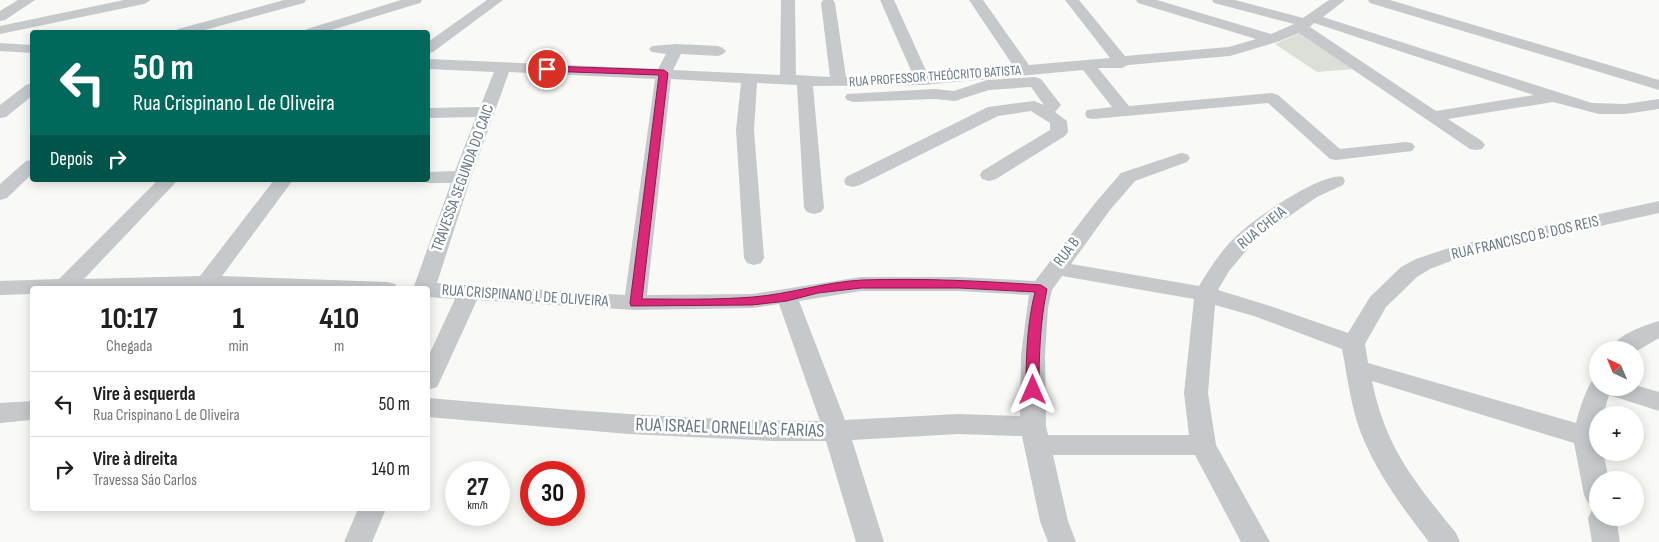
<!DOCTYPE html>
<html lang="pt">
<meta charset="utf-8">
<style>
:root{--surface:#fff;--page:#f6f6f6;--text:#202124;--muted:#757577;--line:#e0e0e0}
body{margin:0;font-family:"Sofia Sans Condensed",sans-serif;background:var(--page);color:var(--text);height:100vh;display:flex;flex-direction:column;font-size:19px;white-space:nowrap}
*{box-sizing:border-box;margin:0}
p{font-size:16px;color:var(--muted)}
.icon{flex:none;width:28px;height:28px;fill:none;stroke:currentColor;stroke-width:2;stroke-linecap:round;stroke-linejoin:round}
.map{position:relative;flex:1;overflow:hidden}
.sheet{position:absolute;left:30px;top:286px;width:400px;height:225px;display:flex;flex-direction:column;background:var(--surface);border-radius:5px;box-shadow:0 2px 12px #0003}
.sheet>*{flex:none}
.hud{position:absolute;left:30px;top:30px;width:400px;height:152px;border-radius:5px;box-shadow:0 2px 12px #0003;background:#00695c;color:#fff;overflow:hidden}
.needle{width:32px;rotate:316deg}
.tools{position:absolute;left:1589px;top:341px;display:grid;gap:10px}
.tools a{display:grid;place-items:center;width:55px;height:55px;border-radius:50%;background:var(--surface);box-shadow:0 2px 12px #0003;font-size:25px}
.speed{position:absolute;left:445px;top:461px;display:flex;gap:10px;font-size:25px;font-weight:700;text-align:center}
.speed>*{display:grid;place-content:center;width:65px;height:65px;border-radius:50%;background:var(--surface);box-shadow:0 2px 12px #0003;line-height:1}
.speed small{font-size:12px;font-weight:400}
.speed .limit{border:8px solid #d22;background:#fff;color:#111}
.pin{position:absolute;display:grid;place-items:center;width:42px;height:42px;color:#fff;margin:-21px;border:2px solid #fff;border-radius:50%;box-shadow:0 1px 5px #0007}
.me{position:absolute;width:55px;margin:-28px;rotate:0deg;stroke-linejoin:round;filter:drop-shadow(0 0 4px #0008)}
.turn{display:flex;align-items:center;gap:18px;height:105px;padding:0 20px;font-size:22px}
.turn .icon{width:65px;height:65px;stroke-width:2.5}
.turn b{display:block;font-size:35px;line-height:42px}
.then{display:flex;align-items:center;height:48px;padding:0 20px;background:#0003;gap:10px;font-size:19px}
.eta{display:flex;justify-content:space-evenly;align-items:center;height:85px;text-align:center}
.eta b{font-size:30px;font-weight:700;line-height:35px}
ul{padding:0;list-style:none}
li{display:flex;align-items:center;gap:15px;height:65px;padding:0 20px;border-top:1px solid var(--line)}
li div{flex:1}
li b{display:block;font-size:19px}
li em{font-style:normal}
.map>svg:first-child{display:block}
.green{fill:#dae0d7}
.lines{fill:none;stroke-linecap:round;stroke-linejoin:round}
.minor{fill:#c5c9cc;fill-rule:evenodd}
.route{fill:#db2777;stroke:#8e194d}
.labels{text-anchor:middle;dominant-baseline:central;stroke-width:5;stroke-linejoin:round;paint-order:stroke}
.far-street-label{font-size:14px;fill:#687887;stroke:#fff}
.street-label{font-size:16px;fill:#687887;stroke:#fff}
.near-street-label{font-size:19px;fill:#687887;stroke:#fff}
</style>
<div class="map">
<svg width="1659" height="542" viewBox="0 0 1659 542">
<rect width="100%" height="100%" fill="#f9f9f6"/>
<path class="green" d="M1302,32L1354,69L1317,72L1275,44Z"/>
<g class="lines">
<g class="minor">
<path d="M18,0H35L5,20L0,21V11Z"/>
<path d="M124,0H151L144,4L0,34V26Z"/>
<path d="M284,0H306L304,3L197,32H176L178,29Z"/>
<path d="M401,0H422L420,3L325,32H305L307,29Z"/>
<path d="M487,0H503L433,52L428,53V42Z"/>
<path d="M781,0H795L796,75L830,77L821,3L823,0H833L835,3L846,77L913,75L880,0H894L928,75L1014,67L969,0H983L1029,65L1110,58L1065,0H1079L1125,56L1229,47L1256,39L1138,3L1136,0H1157L1271,34L1294,24L1214,3L1212,0H1235L1303,18L1329,0H1345L1323,17L1592,103L1625,104L1659,99V109L1625,114H1599L1553,102L1448,119L1482,141L1485,145L1482,149L1476,150L1470,149L1299,33L1277,42L1230,56L1128,65L1122,68H1098L1129,106L1272,93L1278,95L1340,149L1406,142L1412,143L1415,147L1412,151L1336,160L1330,159L1268,103L1093,119L1087,118L1085,114L1087,110L1112,107L1083,70L923,85L813,86L824,208L821,212L814,214L807,212L804,208L797,85L757,83L754,130L764,258L761,263L754,265L747,263L744,258L736,130L741,83L671,79L647,295L752,294L861,277H959L1035,281L1096,202L1121,173L1181,153L1187,154L1190,158L1187,162L1135,181L1110,210L1071,264L1199,286C1211,266 1224,246 1242,231C1258,216 1323,172 1343,177L1345,181L1343,185L1317,197L1256,239L1229,271L1218,290L1270,306L1348,333L1370,297L1401,267L1416,259L1458,245L1659,201V213L1464,256L1430,269L1417,277L1386,307L1365,344L1368,363L1576,423C1580,408 1584,395 1591,382L1598,380V388H1635V385L1659,392V411L1609,395L1603,415H1598V452H1603L1609,480H1598V506L1588,503L1584,495L1574,443L1372,381C1386,449 1414,481 1456,533L1460,542H1429C1404,510 1379,476 1363,438C1351,410 1348,379 1342,349L1254,316L1215,305L1208,393L1216,445L1270,542H1241L1195,455H1053L1068,521L1076,542H1048L1040,521L1022,436L958,434L852,440L884,542H856L826,441H774L629,434L428,417V398C558,409 689,421 820,421L779,304L752,308L635,310L477,300L440,381L437,387L428,390V357L455,299L428,297V289H413L451,183H428L421,180H428V172L455,171L476,117L428,118V108L480,107L494,72L428,69V59L658,69L666,54L652,52L649,49L652,46L676,44L718,46L723,48L726,51L723,54L718,56L681,54L673,70L780,75ZM1314,23L1534,95L1436,111L1310,27ZM509,72L655,79L625,295L437,283L471,177ZM1062,276L1194,299L1184,393L1189,435H1048L1046,426L1045,355L1048,308L1052,290ZM861,291H959L1029,295L1021,355L1020,416L958,414L845,420L799,301Z"/>
<path d="M1368,0H1390L1659,80V90L1370,3Z"/>
<path d="M0,43L32,45V53L0,51Z"/>
<path d="M1035,77L1041,79L1061,105L1055,112L1067,121L1068,132L1065,136L996,179L989,181L982,179L980,175L982,171L1050,130V123L1031,111L998,116L860,185L853,187L846,185L844,181L846,177L988,107L1034,101L1044,105L1031,87L989,90L955,101L934,99L853,102L847,100L845,97L847,94L934,89L954,91L987,80Z"/>
<path d="M32,83V96L6,117L0,118V105L26,85Z"/>
<path d="M32,160V174L7,198L0,200V184L26,161Z"/>
<path d="M158,180H178L84,279L200,276L274,180H293L222,276L387,282L395,284L398,289H32V294L0,295V281L59,279Z"/>
<path d="M1659,321V338L1635,352V350H1609C1619,334 1642,326 1659,321Z"/>
<path d="M32,401V420L0,423V403Z"/>
<path d="M1598,508V518H1616L1620,542H1592L1588,518L1592,510Z"/>
<path d="M358,509H386L372,542H344Z"/>
</g>
</g>
<path class="route" d="M547,66L664,70L668,73L642,299C679,299 716,300 753,297C790,294 825,282 862,280C922,278 982,281 1041,285L1047,289C1040,322 1039,356 1039,390L1037,394H1028L1026,390C1026,357 1027,324 1035,292L959,288H861L818,293L787,301L752,305L631,306L630,303L659,75L544,71V67Z"/>
<g class="labels">
<g class="far-street-label">
<text transform="translate(935 76) rotate(-4)">RUA PROFESSOR THEÓCRITO BATISTA</text>
</g>
<g class="street-label">
<text transform="translate(463 178) rotate(-70)">TRAVESSA SEGUNDA DO CAIC</text>
<text transform="translate(1262 228) rotate(-39)">RUA CHEIA</text>
<text transform="translate(1525 238) rotate(-13)">RUA FRANCISCO B. DOS REIS</text>
<text transform="translate(1067 252) rotate(-53)">RUA B</text>
<text transform="translate(525 296) rotate(4)">RUA CRISPINANO L DE OLIVEIRA</text>
</g>
<g class="near-street-label">
<text transform="translate(730 428) rotate(2)">RUA ISRAEL ORNELLAS FARIAS</text>
</g>
</g>
</svg>
<div class="tools">
<a><svg class="needle" viewBox="-14 -14 28 28"><path d="M0-13l5 13h-10z" fill="#e53935"/><path d="M0 13l5-13h-10z" fill="#757577"/></svg></a>
<a>+</a>
<a>−</a>
</div>
<div class="speed"><div>27<small>km/h</small></div><div class="limit">30</div></div>
<div class="pin" style="left:547px;top:69px;background:#d93025"><svg class="icon" aria-label="arrive" viewBox="0 0 24 24"><path d="M6 21V4h12l-3 4 3 4H6"/></svg></div>
<svg class="me" style="left:1033px;top:390px" viewBox="-20 -20 40 40"><path d="M0-17L14 15 0 8-14 15z" fill="#db2777" stroke="#fff" stroke-width="4"/></svg>
<div class="hud">
<div class="turn"><svg class="icon" aria-label="left" viewBox="0 0 24 24"><path d="M17 20v-9H6M10 6l-5 5 5 5"/></svg><div><b>50 m</b>Rua Crispinano L de Oliveira</div></div>
<div class="then">Depois<svg class="icon" aria-label="right" viewBox="0 0 24 24"><path d="M7 20v-9h11M14 6l5 5-5 5"/></svg></div>
</div>
<section class="sheet">
<div class="eta">
<div><b>10:17</b><p>Chegada</p></div>
<div><b>1</b><p>min</p></div>
<div><b>410</b><p>m</p></div>
</div>
<ul>
<li><svg class="icon" aria-label="left" viewBox="0 0 24 24"><path d="M17 20v-9H6M10 6l-5 5 5 5"/></svg><div><b>Vire à esquerda</b><p>Rua Crispinano L de Oliveira</p></div><em>50 m</em></li>
<li><svg class="icon" aria-label="right" viewBox="0 0 24 24"><path d="M7 20v-9h11M14 6l5 5-5 5"/></svg><div><b>Vire à direita</b><p>Travessa Sáo Carlos</p></div><em>140 m</em></li>
</ul>
</section>
</div>
